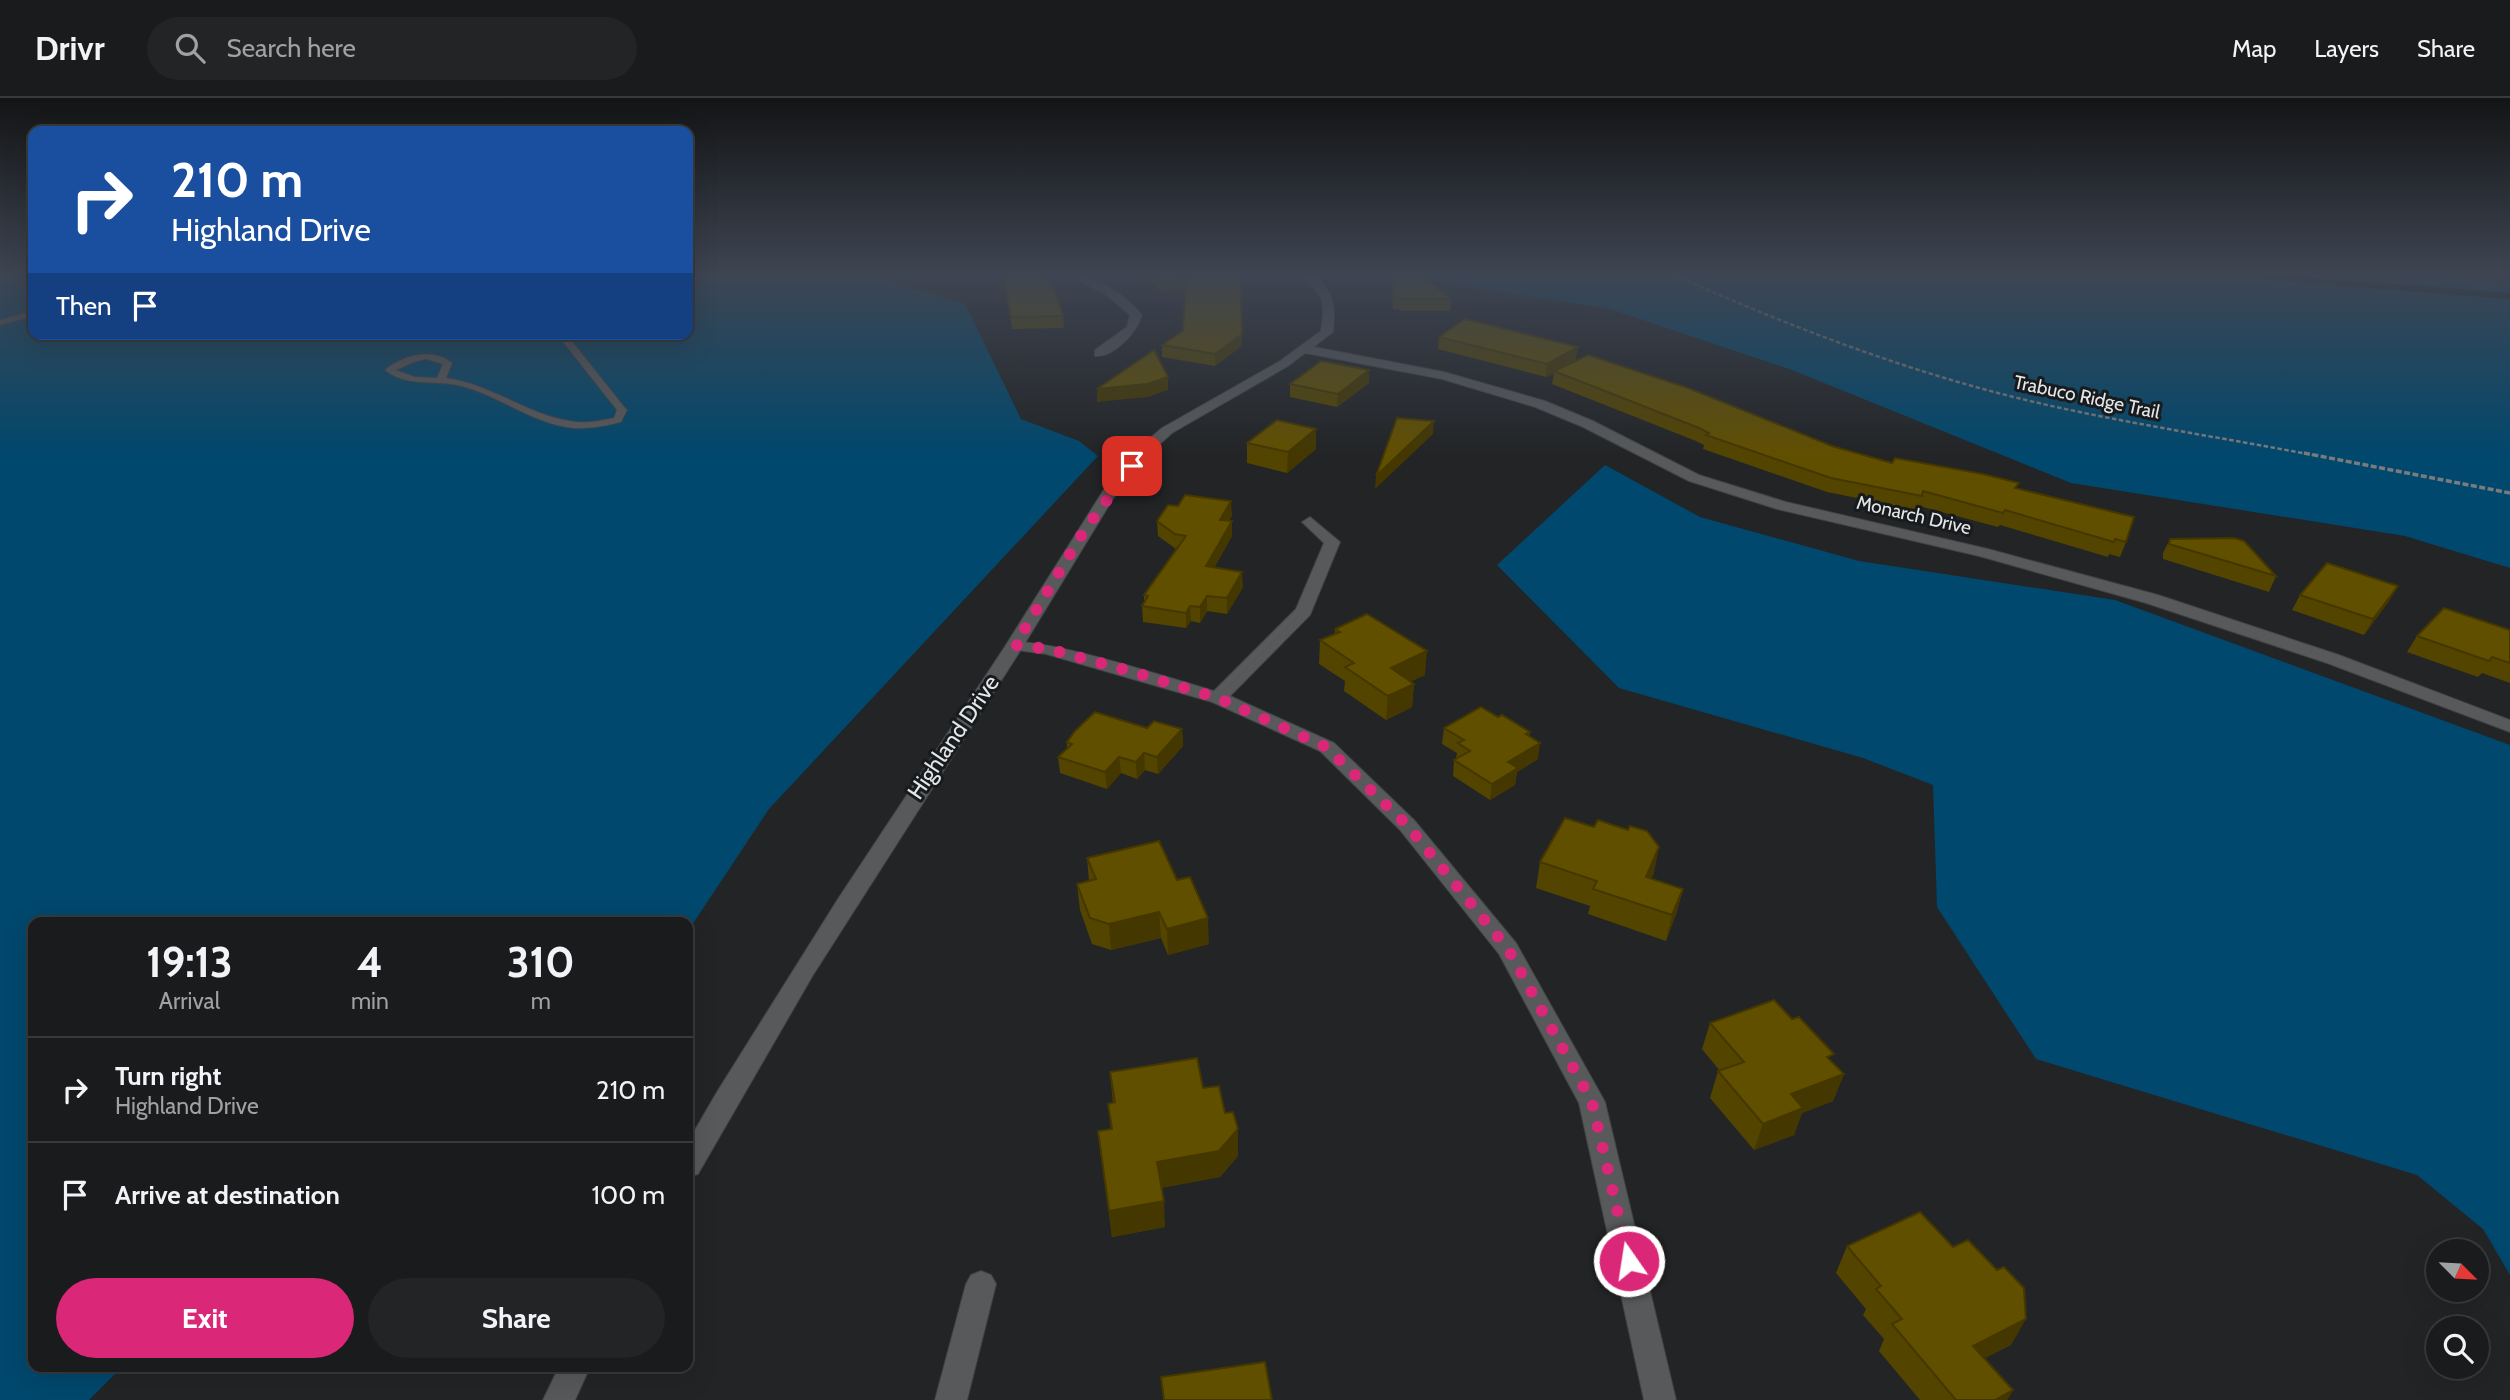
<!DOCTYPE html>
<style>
:root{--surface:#1a1b1c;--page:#232425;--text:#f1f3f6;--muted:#9fa1a3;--line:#38393b;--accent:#db2777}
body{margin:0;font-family:Cabin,sans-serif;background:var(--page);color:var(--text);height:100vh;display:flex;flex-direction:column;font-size:26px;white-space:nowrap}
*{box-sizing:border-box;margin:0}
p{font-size:23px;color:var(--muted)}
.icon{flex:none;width:38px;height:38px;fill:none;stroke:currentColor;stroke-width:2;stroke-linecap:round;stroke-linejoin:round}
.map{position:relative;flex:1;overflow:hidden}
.drawer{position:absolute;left:28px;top:819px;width:665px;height:455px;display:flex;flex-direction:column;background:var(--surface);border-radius:14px;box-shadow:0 7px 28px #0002,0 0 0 2px var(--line)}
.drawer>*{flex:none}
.top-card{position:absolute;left:28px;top:28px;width:665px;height:214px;border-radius:14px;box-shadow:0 7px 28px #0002,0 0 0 2px var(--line);background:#1a4fa0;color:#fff;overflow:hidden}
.needle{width:46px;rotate:114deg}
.controls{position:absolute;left:2426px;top:1141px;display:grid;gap:14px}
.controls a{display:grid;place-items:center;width:63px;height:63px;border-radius:50%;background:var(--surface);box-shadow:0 7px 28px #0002,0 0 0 2px var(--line);font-size:35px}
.pin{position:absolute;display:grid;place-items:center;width:60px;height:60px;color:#fff;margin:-30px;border-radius:14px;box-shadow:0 4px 10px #0006}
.me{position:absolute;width:77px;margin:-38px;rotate:347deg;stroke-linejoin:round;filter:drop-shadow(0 0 5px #0008)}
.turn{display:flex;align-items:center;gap:24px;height:147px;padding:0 28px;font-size:32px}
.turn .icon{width:91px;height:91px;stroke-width:2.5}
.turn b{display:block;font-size:49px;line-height:60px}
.then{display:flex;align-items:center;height:66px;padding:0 28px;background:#0003;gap:14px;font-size:26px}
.eta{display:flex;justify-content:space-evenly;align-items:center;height:119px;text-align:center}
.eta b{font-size:42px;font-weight:700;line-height:49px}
.action{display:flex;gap:14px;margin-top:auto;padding:14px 28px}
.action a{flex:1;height:80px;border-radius:42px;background:var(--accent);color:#fff;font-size:28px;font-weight:700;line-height:80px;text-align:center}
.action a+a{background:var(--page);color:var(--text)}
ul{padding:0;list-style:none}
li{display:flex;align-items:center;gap:21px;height:105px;padding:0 28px;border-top:2px solid var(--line)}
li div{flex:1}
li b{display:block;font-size:26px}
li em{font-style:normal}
header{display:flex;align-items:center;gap:42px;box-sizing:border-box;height:98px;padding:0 35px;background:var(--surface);border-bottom:2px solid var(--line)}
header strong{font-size:33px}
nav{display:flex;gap:38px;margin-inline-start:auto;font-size:24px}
.search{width:490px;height:63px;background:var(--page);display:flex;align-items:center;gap:18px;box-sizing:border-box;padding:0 24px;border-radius:38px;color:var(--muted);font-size:26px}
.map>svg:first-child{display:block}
.green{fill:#00486d}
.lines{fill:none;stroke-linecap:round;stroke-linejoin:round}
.stream{stroke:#001727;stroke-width:6}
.service-casing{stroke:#3f4143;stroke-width:2}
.minor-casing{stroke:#3f4143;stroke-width:2}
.tertiary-casing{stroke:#3f4143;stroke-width:2}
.path-far1{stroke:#7a7b7d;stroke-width:2.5;stroke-dasharray:4.5 2.5;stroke-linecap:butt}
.path{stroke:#7a7b7d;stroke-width:3.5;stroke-dasharray:6 2.5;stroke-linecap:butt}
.service{fill:#57595b;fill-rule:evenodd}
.minor{fill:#57595b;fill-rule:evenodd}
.tertiary{fill:#57595b;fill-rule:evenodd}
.wall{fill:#534400}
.shaded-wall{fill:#443700}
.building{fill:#614f00;stroke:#443700;stroke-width:2}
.route{stroke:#db2777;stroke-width:12;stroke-dasharray:0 21.6}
.labels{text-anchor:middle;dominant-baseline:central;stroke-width:6;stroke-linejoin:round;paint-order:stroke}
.far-street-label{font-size:19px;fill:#e5e6e7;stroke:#181b1d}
.street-label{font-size:23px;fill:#e5e6e7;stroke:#181b1d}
</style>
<header>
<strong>Drivr</strong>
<div class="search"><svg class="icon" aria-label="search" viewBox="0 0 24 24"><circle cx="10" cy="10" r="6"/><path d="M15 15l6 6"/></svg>Search here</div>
<nav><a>Map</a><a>Layers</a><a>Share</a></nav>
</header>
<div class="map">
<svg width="2510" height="1302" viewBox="0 0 2510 1302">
<rect width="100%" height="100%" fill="#222426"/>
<g class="green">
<path d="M0,177H33V236H688V177H869L965,206L1021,321L1079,343L1098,358L769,711L688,833V824H33V1269H122L89,1302H0Z"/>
<path d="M1411,177H2406L2510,186V470L2405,438L2071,385L1792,272L1607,210L1409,180Z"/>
<path d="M1605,367L1700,419L1859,463L2115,502L2510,647V1177L2483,1131L2417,1077L2036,961L1937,809L1933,687L1863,660L1619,590L1497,467Z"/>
</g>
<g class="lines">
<path class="stream" d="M2243,177L2510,198"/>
<defs>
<g id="service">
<path d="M33,213V218L0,227V222Z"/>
<path d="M557,236H566L625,310L627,312L621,324C605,328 590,331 573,330C532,326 498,296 457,287C432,282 406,289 385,272C402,257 433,249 452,265L446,280C491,286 526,316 570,323C585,326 599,323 614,320L617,312ZM426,261L443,266L437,280L415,279L396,272L414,264Z"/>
</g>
<g id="minor">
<path d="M1068,177C1096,177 1124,195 1142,217C1137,234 1114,260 1095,258V252L1127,229L1130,217L1104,195Z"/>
<path d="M1309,248L1444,274L1545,303L1593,323L1699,377L1786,404L1988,451L2158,497L2339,557L2510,622V634L2327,565L2146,505L1979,458L1777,411L1689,383L1583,329L1535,309L1442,281L1305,255L1303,252Z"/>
<path d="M1310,419L1340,444L1310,517L1230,598L1334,645L1414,722L1516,845L1605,1004L1676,1302H1644L1579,1005L1499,856L1400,732L1320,653L1212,604L1046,556L1009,551L1006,547C1021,531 1186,585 1214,593L1296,511L1324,445L1302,424Z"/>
<path d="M981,1173L991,1177L996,1186L967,1302H935L966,1186L971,1177Z"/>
</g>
<g id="tertiary">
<path d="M1302,177H1314C1334,193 1336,209 1333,234L1288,268L1172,335L1152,353L1114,399L1022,550L813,877L698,1076L688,1079V1044L717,994L838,801L1004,550L1103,393L1142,347L1162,330L1280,263L1321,233C1326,202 1323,199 1302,177Z"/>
<path d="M559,1269H590L575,1302H543Z"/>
</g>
</defs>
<use href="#service" class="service-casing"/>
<use href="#minor" class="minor-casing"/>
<use href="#tertiary" class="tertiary-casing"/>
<path class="path-far1" d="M1674,177C1788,228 1908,274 2030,303C2123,325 2219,339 2313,357"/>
<path class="path" d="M2304,355L2510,395"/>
<use href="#service" class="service"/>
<use href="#minor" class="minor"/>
<use href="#tertiary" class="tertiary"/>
</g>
<g class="wall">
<path d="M933,177H965L933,178Z"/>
<path d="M1003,177L1063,218L1064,230L1012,231Z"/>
<path d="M1140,177H1246V182L1240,183L1242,248L1215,268L1162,259V247L1183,233L1186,193L1166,196Z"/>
<path d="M1391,177H1421L1451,201L1450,213H1405L1393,211Z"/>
<path d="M1439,239L1576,262L1568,266L1832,348L1892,365L2017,390L2126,444L2120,459L2109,456L2108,459L2000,427L1998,429L1919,408L1917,412L1827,394L1703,351L1704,347L1696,343L1552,286L1554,275L1546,279L1438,251Z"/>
<path d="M1369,285L1337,309L1290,299V286Z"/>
<path d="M1247,345L1316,351L1287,375L1247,365Z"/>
<path d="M1232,417L1229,423H1232V438L1214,470L1243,489L1227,516L1207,513L1200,525L1191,523L1186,530L1143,524L1142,508L1144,504V497L1176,451L1158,438L1157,423Z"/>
<path d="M2170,441L2276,478L2269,494L2163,461V455Z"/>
<path d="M2398,488L2389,503L2364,537L2292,512L2300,497Z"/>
<path d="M1335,531L1425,577L1411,583L1414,586L1412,609L1386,622L1344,593L1345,583L1319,566L1320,542L1335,536Z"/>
<path d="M2510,532V585L2482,575L2478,579L2407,554L2417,538Z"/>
<path d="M1498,619L1530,634L1529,638L1538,661L1517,674L1515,687L1490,702L1453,678L1454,662L1456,660L1457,655L1442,646L1444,630Z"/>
<path d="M1147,630L1182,631L1183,648L1158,676L1145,672L1137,681L1121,675L1107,691L1060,675L1058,659L1067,650V644Z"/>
<path d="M1594,729L1654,775L1651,780L1683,791L1676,816L1666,843L1588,816L1590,808L1536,790L1540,764Z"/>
<path d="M1087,760L1177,782L1209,846L1168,857L1161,840L1111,852L1092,846L1080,812L1077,786L1089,783Z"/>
<path d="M1710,925L1831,963L1844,976L1833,1003L1802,1015L1794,1037L1754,1052L1710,1000L1718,973H1720L1702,951Z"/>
<path d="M1110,974L1203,990L1225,1015L1238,1058L1220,1079L1161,1090L1165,1129L1112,1139L1098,1033L1111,1031L1108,1006L1113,1005Z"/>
<path d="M1847,1148L1953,1149L1997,1172L2011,1247L1984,1260L2013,1292L2007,1302H1920L1879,1253L1884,1241L1863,1217L1866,1211L1836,1175Z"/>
</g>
<g class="shaded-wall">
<path d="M1237,177H1246V182L1237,183Z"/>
<path d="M1186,181L1187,193L1166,196L1165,185Z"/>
<path d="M1242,236V248L1215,268V256Z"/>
<path d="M1578,249L1576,262L1556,273H1554V275L1546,279L1547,266Z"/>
<path d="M1369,272V285L1337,309L1338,296Z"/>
<path d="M1168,279V292L1148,299L1097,304V291Z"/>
<path d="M1434,323L1433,336L1375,391L1376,378Z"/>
<path d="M1316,331V351L1287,375L1288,354Z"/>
<path d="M1231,403L1232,417L1221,436L1220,422Z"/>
<path d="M1232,423V438L1206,484V468Z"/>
<path d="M1242,474L1243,489L1227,516V500Z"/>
<path d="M2398,488L2389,503L2364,537L2373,521Z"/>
<path d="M1207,498V513L1200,525V509Z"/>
<path d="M1190,508L1191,523L1186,530V515Z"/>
<path d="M1427,553L1425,577L1389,594L1391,570Z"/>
<path d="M1414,586L1412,609L1386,622L1388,598Z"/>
<path d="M1182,631L1183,648L1158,676L1157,659Z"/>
<path d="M1540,645L1538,661L1517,674L1515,687L1490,702L1492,686L1508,664Z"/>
<path d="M1144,655L1145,672L1137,681L1136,664Z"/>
<path d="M1119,659L1121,675L1107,691L1105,674Z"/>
<path d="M1659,749L1654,775L1640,804L1646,779Z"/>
<path d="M1683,791L1676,816L1666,843L1672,817Z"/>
<path d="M1159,814L1161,840L1111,852L1109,826Z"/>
<path d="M1208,820L1209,846L1168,857L1167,831Z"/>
<path d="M1844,976L1833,1003L1802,1015L1794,1037L1754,1052L1763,1026L1791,996Z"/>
<path d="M1238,1031V1058L1220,1079L1159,1090L1157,1064Z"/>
<path d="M1164,1103L1165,1129L1112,1139L1109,1113Z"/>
<path d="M2026,1221L2011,1247L1958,1274L1973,1248Z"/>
<path d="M2013,1292L2007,1302H1995Z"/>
</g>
<g class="building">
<path d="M1003,177H1045L1055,192L1063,218L1011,219Z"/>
<path d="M1154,177H1240L1242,236L1215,256L1162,247L1183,233L1186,181L1165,185Z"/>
<path d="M1393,177H1421L1451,201H1406L1394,199Z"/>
<path d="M1465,221L1578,249L1547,266L1439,239Z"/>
<path d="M1154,252L1168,279L1147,286L1097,291Z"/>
<path d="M1588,257L1688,290L1832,348L1892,365L1895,360L1983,376L2019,385L2015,390L2134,419L2126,444L2115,441L2114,444L2005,412L2003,415L1923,393L1922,398L1831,380L1706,337L1709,335L1699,330L1554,273Z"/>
<path d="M1321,263L1369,272L1338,296L1290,286Z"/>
<path d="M1397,320L1434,323L1376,378Z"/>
<path d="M1277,322L1316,331L1288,354L1247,345Z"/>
<path d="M1185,397L1231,403L1220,422L1232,423L1206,468L1242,474L1227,500L1207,498L1200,509L1190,508L1186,515L1142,508L1148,498L1144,497L1186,438L1175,436L1157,423L1168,407L1178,408Z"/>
<path d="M2234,440L2244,443L2276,478L2169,446L2170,441Z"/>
<path d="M2327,465L2398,488L2373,521L2300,497Z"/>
<path d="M2444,510L2510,532V565L2492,559L2489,563L2417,538Z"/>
<path d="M1367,516L1427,553L1391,570L1414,586L1388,598L1345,569L1354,565L1320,542L1340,534L1335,531Z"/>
<path d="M1481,609L1498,619L1502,617L1530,634L1526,636L1540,645L1508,664L1518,670L1492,686L1454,662L1470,653L1458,645L1464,642L1444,630Z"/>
<path d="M1095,614L1147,630L1154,623L1182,631L1157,659L1144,655L1136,664L1119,659L1105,674L1058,659L1072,646L1067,644L1075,633Z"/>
<path d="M1565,720L1594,729L1598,722L1628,732L1630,728L1647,733L1659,749L1646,779L1683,791L1672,817L1593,791L1597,783L1540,764Z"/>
<path d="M1159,743L1177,782L1190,779L1208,820L1167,831L1159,814L1109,826L1090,820L1077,786L1096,781L1087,760Z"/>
<path d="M1774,902L1792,921L1799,919L1834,956L1827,959L1844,976L1791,996L1803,1010L1763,1026L1718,973L1744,964L1710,925Z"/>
<path d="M1197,960L1203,990L1219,988L1225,1015L1233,1014L1238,1031L1219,1053L1157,1064L1164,1103L1109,1113L1098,1033L1112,1031L1108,1006L1115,1004L1110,974Z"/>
<path d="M1920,1114L1953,1149L1968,1142L1997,1172L2004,1169L2024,1190L2026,1221L1973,1248L2013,1292L1995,1302H1956L1892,1226L1902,1221L1876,1191L1881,1188L1847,1148Z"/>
<path d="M1265,1264L1272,1302H1164L1161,1279Z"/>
</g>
<linearGradient id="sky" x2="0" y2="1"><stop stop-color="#131415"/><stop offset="0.49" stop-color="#3e4552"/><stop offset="1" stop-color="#3e4552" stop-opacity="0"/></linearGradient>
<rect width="2510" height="359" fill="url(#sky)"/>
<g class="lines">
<path class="route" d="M1132,368L1084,433L1015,547L1048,551L1126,572L1218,600L1262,620L1326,649L1407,727L1508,851L1592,1004L1629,1163"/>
</g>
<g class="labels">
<g class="far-street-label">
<text transform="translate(2087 299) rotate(12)">Trabuco Ridge Trail</text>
<text transform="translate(1914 417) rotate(13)">Monarch Drive</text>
</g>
<g class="street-label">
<text transform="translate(953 639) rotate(-56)">Highland Drive</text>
</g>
</g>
</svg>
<div class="controls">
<a><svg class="needle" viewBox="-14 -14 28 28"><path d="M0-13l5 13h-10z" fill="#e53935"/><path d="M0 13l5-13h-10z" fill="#9fa1a3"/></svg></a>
<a><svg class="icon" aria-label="search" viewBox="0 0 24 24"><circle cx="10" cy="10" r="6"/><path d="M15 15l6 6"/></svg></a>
</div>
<div class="pin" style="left:1132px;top:368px;background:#d93025"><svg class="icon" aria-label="arrive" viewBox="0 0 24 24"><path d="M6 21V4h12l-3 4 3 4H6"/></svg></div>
<svg class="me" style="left:1629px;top:1163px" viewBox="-20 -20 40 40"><circle r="17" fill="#db2777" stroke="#fff" stroke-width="3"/><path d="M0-11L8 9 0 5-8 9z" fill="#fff"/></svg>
<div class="top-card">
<div class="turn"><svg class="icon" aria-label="right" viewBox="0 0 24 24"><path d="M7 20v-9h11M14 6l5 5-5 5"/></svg><div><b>210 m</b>Highland Drive</div></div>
<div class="then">Then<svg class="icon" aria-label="arrive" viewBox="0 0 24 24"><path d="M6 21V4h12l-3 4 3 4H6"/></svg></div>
</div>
<section class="drawer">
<div class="eta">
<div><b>19:13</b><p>Arrival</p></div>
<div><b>4</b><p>min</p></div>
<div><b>310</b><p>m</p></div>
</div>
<ul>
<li><svg class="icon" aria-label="right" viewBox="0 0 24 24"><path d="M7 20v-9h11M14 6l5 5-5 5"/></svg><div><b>Turn right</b><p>Highland Drive</p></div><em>210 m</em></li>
<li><svg class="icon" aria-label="arrive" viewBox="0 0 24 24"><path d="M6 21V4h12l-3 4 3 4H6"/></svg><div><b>Arrive at destination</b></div><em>100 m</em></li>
</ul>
<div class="action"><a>Exit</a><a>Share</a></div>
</section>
</div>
